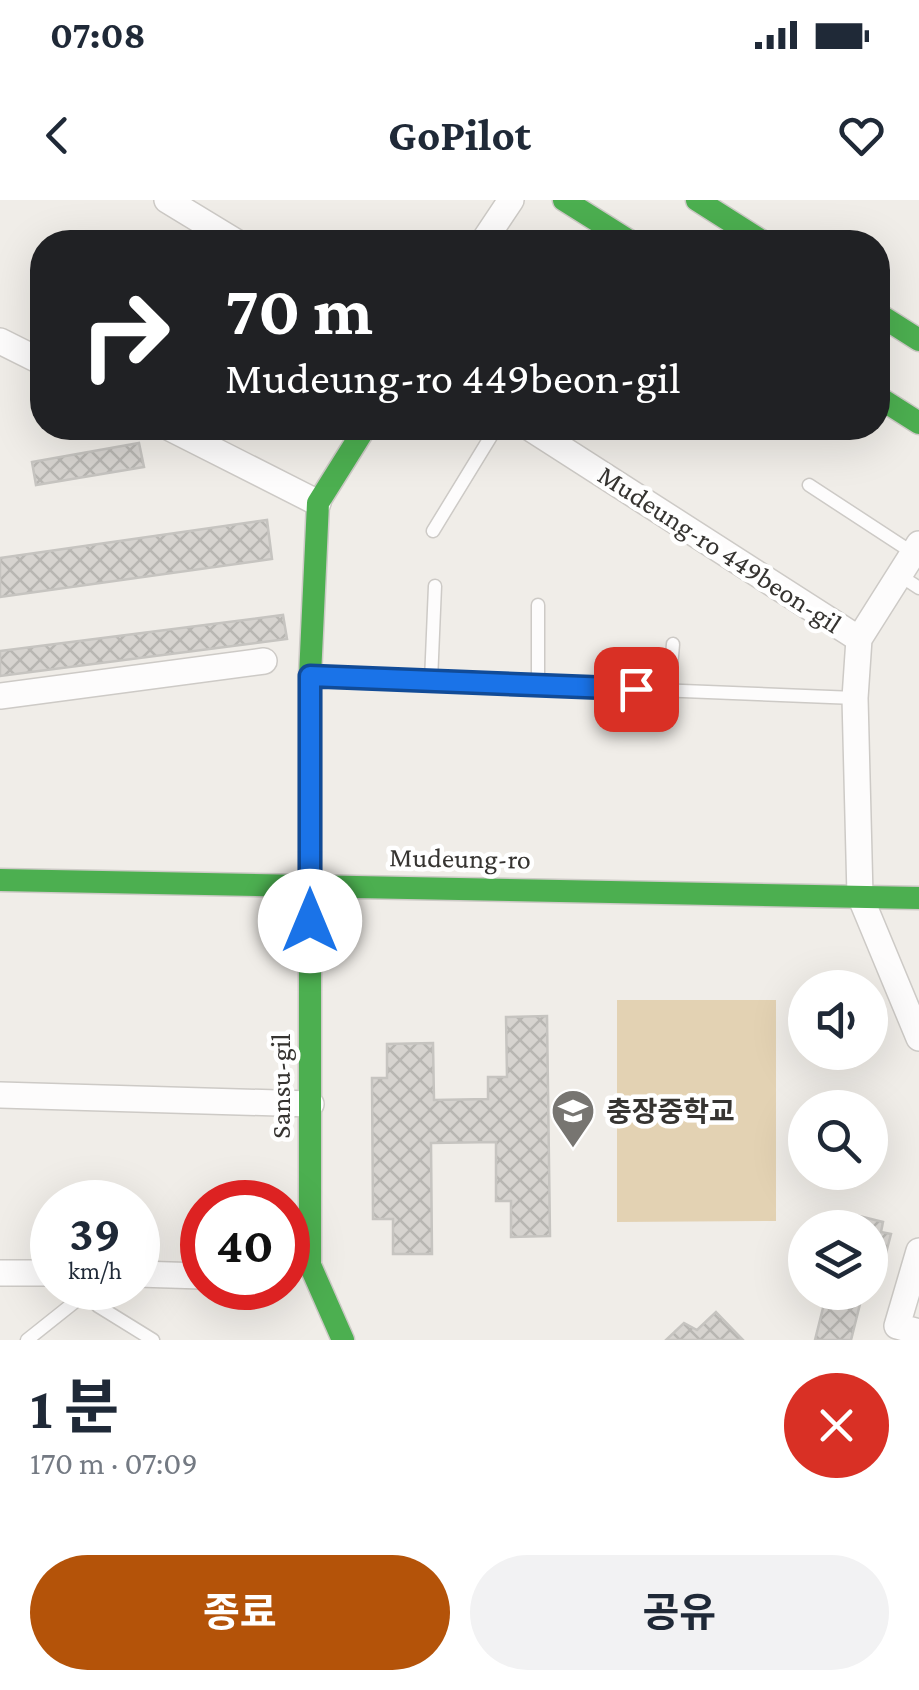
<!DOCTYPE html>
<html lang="ko">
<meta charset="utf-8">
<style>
:root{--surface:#fff;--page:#f2f2f3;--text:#1f2937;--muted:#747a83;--accent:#b45309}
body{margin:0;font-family:"Crimson Pro","Noto Sans KR",serif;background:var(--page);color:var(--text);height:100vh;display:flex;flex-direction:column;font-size:38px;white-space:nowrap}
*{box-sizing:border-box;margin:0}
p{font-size:32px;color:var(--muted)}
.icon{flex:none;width:55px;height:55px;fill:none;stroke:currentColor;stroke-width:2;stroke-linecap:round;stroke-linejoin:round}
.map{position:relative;height:1140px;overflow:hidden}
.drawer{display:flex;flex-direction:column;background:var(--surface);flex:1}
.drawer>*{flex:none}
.hud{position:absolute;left:30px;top:30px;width:860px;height:210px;border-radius:40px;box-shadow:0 10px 40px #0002;background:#202124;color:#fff;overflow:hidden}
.controls{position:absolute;left:788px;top:770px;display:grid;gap:20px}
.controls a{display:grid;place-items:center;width:100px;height:100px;border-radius:50%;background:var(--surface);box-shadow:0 10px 40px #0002;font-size:50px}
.speed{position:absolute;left:30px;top:980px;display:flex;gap:20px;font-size:50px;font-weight:700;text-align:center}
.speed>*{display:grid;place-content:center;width:130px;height:130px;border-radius:50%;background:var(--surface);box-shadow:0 10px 40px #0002;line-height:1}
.speed small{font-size:25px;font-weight:400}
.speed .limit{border:15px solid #d22;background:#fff;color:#111}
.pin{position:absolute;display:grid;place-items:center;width:85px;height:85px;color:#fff;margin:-42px;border-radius:20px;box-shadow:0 5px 15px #0006}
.me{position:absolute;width:110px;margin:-55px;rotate:0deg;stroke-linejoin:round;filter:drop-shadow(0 0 8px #0008)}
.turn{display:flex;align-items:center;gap:35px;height:210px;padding:0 30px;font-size:45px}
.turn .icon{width:130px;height:130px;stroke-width:2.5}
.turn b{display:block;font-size:70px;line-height:85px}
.round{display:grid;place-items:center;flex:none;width:105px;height:105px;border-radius:52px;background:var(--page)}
.overview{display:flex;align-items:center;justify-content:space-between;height:170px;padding:0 30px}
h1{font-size:60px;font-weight:700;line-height:75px}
.action{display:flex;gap:20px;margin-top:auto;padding:20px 30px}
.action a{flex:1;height:115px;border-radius:60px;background:var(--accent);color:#fff;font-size:40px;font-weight:700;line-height:115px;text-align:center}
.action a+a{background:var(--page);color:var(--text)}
.status{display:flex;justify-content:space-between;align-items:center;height:70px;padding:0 50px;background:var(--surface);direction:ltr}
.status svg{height:28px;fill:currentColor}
header{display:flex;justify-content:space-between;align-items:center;height:130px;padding:0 30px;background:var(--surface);font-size:45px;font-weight:700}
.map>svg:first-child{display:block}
.grass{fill:#e3d2b3}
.building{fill:url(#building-cross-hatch);stroke:#c6c4c0;stroke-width:2.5}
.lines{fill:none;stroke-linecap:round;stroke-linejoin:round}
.lane-casing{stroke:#cdcac6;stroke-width:15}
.street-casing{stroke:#cdcac6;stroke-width:28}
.fast-casing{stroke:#cdcac6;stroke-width:25}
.lane{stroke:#fdfcfc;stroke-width:12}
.street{stroke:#fdfcfc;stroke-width:25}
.fast{stroke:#4caf50;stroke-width:22}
.route-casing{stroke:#114b97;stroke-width:25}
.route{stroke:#1a73e8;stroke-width:18}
.labels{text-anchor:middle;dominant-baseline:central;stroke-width:9;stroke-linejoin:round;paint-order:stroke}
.street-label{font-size:28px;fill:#363431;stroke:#fff}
.poi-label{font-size:28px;font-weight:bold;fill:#363431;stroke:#fff;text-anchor:start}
</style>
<div class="status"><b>07:08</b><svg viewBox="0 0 49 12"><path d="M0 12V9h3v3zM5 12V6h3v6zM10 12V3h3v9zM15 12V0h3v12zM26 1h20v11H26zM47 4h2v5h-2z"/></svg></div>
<header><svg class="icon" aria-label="back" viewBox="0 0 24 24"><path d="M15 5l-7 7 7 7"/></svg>GoPilot<svg class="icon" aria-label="heart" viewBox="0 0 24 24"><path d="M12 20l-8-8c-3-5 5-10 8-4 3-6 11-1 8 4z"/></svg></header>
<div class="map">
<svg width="919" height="1140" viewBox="0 0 919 1140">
<defs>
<pattern id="building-cross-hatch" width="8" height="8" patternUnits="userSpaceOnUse" patternTransform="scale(2.5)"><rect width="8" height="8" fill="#d6d3cf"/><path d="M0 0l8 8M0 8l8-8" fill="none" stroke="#b8b6b2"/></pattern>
</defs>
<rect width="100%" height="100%" fill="#f0ede8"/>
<path class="grass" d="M617,800H776V1021L617,1022Z"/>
<g class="building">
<path d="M139,243L144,267L36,285L32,262Z"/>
<path d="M267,320L272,359L0,397V358Z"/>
<path d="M283,415L287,439L0,476V451Z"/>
<path d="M547,816L550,1036L511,1037V1001H496V942L431,943L432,1054H393V1019H373L372,878H387V844L433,843L434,900L488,899V877H507L506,817Z"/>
<path d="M859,1016L883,1022L881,1032L891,1034L881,1072L870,1069V1028H857Z"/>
<path d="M827,1092H863L851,1140H815Z"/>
<path d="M716,1112L743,1140H666L684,1123L697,1130Z"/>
</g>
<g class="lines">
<defs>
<g id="lane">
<path d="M809,285L913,353"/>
<path d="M433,331L496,228"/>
<path d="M899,375L919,388"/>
<path d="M313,476L855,498"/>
<path d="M431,481L435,386"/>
<path d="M538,485V405"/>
<path d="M669,491L673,444"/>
<path d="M81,1088L98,1106L153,1140"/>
<path d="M27,1140L86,1093"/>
</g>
<g id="street">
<path d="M167,0L236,42"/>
<path d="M483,42L511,0"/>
<path d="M0,141L42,162"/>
<path d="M170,228L318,303"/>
<path d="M530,228L859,439"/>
<path d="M919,344L859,439L855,498L860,696L919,838"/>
<path d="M0,496L264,461"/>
<path d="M0,895L311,904"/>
<path d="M919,1051L897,1126L919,1132"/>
<path d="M0,1073H52"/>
<path d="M138,1074L202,1076"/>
</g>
<g id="fast">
<path d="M564,0L631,42"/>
<path d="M697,0L763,42"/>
<path d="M878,114L919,140"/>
<path d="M878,197L919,223"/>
<path d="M0,680L919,698"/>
<path d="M343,1140L310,1065V476L318,303L365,228"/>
</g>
</defs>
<use href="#lane" class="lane-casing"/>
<use href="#street" class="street-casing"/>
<use href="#fast" class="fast-casing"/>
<use href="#lane" class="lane"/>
<use href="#street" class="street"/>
<use href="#fast" class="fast"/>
</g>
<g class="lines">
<defs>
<path id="route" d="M310,721V476L636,489"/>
</defs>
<use href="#route" class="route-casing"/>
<use href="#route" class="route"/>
</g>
<defs>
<symbol id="school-pin" viewBox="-11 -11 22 30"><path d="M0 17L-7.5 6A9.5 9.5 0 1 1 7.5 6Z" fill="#777571" stroke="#fff"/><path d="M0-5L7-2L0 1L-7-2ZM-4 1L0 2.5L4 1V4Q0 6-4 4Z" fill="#fff"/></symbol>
</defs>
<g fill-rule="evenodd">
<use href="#school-pin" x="548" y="886" width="50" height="68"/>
</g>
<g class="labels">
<g class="street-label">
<text transform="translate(720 349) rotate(33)">Mudeung-ro 449beon-gil</text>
<text transform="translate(460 658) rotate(1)">Mudeung-ro</text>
<text transform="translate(280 886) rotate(-90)">Sansu-gil</text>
</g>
<g class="poi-label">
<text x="606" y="911">충장중학교</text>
</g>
</g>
</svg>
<div class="controls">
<a><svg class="icon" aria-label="sound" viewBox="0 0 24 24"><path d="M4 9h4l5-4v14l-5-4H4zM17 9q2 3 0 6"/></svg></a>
<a><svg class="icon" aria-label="search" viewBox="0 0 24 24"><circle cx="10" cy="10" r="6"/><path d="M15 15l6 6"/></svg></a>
<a><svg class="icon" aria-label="layers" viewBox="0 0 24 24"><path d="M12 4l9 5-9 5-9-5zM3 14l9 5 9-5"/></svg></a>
</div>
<div class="speed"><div>39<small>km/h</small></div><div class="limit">40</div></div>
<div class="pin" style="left:636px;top:489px;background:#d93025"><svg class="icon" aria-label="arrive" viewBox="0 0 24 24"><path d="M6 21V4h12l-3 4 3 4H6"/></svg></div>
<svg class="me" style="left:310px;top:721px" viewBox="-20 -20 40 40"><circle r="19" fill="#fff"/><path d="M0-13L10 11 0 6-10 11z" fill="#1a73e8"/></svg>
<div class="hud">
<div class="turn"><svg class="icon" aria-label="right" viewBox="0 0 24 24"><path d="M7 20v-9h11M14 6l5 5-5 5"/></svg><div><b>70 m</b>Mudeung-ro 449beon-gil</div></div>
</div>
</div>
<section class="drawer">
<div class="overview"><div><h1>1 분</h1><p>170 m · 07:09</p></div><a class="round" style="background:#d93025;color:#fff"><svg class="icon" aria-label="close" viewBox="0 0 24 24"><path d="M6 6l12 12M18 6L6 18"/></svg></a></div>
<div class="action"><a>종료</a><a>공유</a></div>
</section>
